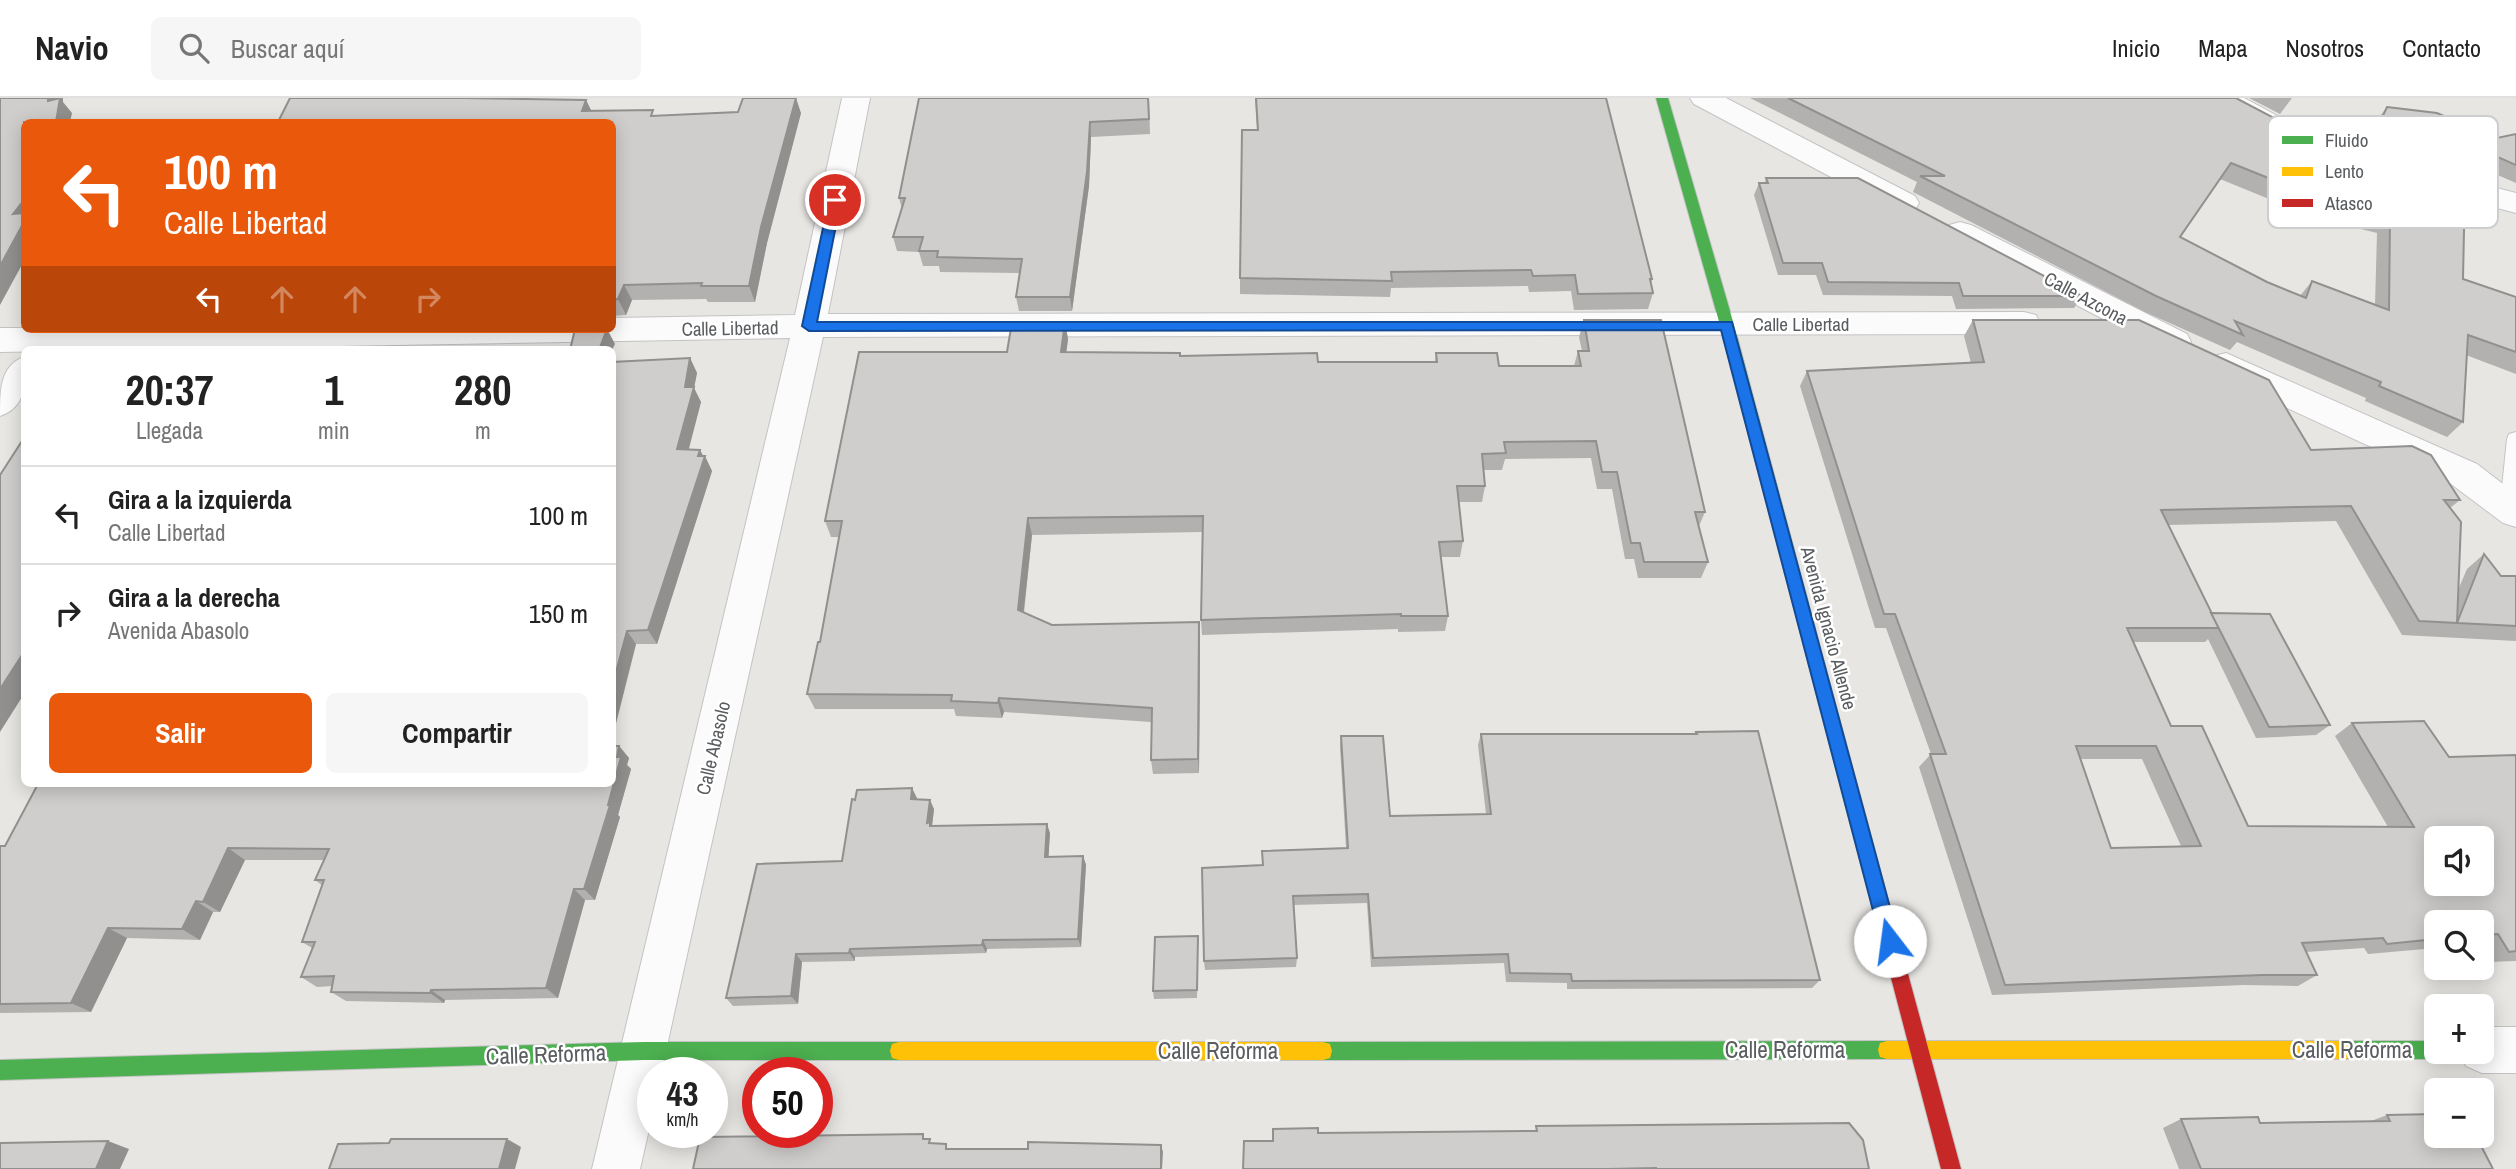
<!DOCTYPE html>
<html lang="es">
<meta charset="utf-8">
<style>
:root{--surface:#fff;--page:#f6f6f6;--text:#222;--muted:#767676;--line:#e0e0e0;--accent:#ea580c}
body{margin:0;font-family:"Archivo Narrow",sans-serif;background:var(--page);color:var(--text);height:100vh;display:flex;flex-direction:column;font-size:26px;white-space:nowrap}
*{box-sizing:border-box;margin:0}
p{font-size:23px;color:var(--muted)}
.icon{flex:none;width:38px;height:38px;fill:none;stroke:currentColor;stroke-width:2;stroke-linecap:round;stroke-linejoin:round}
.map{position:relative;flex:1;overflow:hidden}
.side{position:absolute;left:21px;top:248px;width:595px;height:441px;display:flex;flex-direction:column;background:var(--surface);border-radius:10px;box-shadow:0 4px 18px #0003}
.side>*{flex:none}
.hud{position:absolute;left:21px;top:21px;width:595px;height:214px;border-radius:10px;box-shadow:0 4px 18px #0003;background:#ea580c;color:#fff;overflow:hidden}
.controls{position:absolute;left:2424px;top:728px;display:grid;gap:14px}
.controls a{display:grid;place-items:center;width:70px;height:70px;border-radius:10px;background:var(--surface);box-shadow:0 4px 18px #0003;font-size:35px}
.speed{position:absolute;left:637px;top:959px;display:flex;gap:14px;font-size:35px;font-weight:700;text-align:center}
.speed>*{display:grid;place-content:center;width:91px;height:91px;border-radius:50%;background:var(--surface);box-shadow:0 4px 18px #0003;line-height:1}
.speed small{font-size:18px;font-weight:400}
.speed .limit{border:10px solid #d22;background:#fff;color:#111}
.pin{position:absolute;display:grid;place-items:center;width:60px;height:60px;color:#fff;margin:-30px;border:4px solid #fff;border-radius:50%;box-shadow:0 2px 7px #0007}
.me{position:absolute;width:77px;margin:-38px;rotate:345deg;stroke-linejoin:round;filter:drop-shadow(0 0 5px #0008)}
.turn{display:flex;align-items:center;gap:24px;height:147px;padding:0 28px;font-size:32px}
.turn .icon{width:91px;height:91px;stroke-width:2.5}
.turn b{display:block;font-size:49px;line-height:60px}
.lanes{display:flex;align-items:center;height:66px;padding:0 28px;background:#0003;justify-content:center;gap:35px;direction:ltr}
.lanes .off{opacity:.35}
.eta{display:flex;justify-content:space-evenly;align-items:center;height:119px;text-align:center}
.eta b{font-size:42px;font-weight:700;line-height:49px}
.cta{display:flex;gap:14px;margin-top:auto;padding:14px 28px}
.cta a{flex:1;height:80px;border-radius:10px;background:var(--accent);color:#fff;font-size:28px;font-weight:700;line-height:80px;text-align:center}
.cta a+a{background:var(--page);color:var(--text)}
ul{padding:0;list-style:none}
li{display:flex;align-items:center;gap:21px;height:98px;padding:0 28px;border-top:2px solid var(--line)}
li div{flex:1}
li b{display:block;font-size:26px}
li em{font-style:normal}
header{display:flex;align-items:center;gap:42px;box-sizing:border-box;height:98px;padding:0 35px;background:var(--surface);border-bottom:2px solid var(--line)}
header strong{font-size:33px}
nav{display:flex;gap:38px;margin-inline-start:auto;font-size:24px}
.search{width:490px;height:63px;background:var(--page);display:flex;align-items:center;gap:18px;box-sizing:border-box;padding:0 24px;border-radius:10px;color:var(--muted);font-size:26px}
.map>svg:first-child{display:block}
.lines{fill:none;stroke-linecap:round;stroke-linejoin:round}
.lane-casing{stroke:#c4c3c4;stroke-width:2}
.street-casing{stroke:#c4c3c4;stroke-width:2}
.fast-casing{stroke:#c3c3c4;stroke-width:2}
.slow-casing{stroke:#c3c3c4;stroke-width:2}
.jam-casing{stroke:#c3c3c4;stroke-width:2}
.lane{fill:#fcfbfb;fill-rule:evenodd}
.street{fill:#fcfbfb;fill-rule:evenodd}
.fast{fill:#4caf50;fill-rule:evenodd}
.slow{fill:#ffc107;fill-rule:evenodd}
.jam{fill:#c62828;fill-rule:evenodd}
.wall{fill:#b3b1af;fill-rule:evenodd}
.shaded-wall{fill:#92908f}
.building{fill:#d0cecc;stroke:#92908f;stroke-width:2;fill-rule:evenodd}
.route{fill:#1a73e8;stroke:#114b97;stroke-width:2}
.labels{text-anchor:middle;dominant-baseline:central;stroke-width:5;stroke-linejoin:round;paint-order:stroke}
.street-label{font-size:19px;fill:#595d60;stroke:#fff}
.near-street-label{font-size:23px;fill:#595d60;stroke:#fff}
.key{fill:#fff;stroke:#cdcecf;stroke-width:2}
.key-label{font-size:19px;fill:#595d60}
</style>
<header>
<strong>Navio</strong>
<div class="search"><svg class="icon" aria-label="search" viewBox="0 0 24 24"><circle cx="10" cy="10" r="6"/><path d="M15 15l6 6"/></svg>Buscar aquí</div>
<nav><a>Inicio</a><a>Mapa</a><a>Nosotros</a><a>Contacto</a></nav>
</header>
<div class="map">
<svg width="2516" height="1071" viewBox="0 0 2516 1071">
<rect width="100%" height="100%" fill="#e8e6e3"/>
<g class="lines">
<defs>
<path id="lane" d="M2516,334V415L2503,414L2500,409L2507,341L2509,336Z"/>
<g id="street">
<path d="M842,0H870L828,216L2024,214L2036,217L2040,225L2036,233L2024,236L823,239L661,975H653V1014L640,1071H592L790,240L0,254V230L612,231V220L795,217Z"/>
<path d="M1690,0H1726L1915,98L1919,105L1915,112L1904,115L1893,112L1694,6Z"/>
<path d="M2208,0H2244L2300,30L2405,66L2516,95V115L2384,80L2280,42L2212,6Z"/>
<path d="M1960,124L1971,127L2187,236L2191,244L2187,252L2175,256L2163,252L1949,141L1945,134L1949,127Z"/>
<path d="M2226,255L2477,366L2516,396V429L2503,425L2451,386L2214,276L2209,267L2214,258Z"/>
<path d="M24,259C26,283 27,309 0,318C0,292 0,268 24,259Z"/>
<path d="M2482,929H2516V975H2482L2466,968L2460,954H2482Z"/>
</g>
<g id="fast">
<path d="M1656,0H1668L1734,227L1826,571L1824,576L1818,578L1812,576L1810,571L1720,227Z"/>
<path d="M1887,943L1894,945L1896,952L1894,959L1887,961L1323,962L1316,960L1314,953L1316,946L1323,944Z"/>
<path d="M2346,943H2436V954H2445L2443,959L2436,961H2346L2339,959L2337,952L2339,945Z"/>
<path d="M644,944H899L906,946L908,953L906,960L899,962H644L0,982V962Z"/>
</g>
<g id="slow">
<path d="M1818,564L1824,566L1826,571L1908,876L1906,882L1899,885L1892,882L1890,876L1810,571L1812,566Z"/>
<path d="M1887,943H2346L2353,945L2355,952L2353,959L2346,961H1887L1880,959L1878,952L1880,945Z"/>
<path d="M899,944H1323L1330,946L1332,953L1330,960L1323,962H899L892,960L890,953L892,946Z"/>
</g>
<path id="jam" d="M1899,867L1906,870L1908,876L1961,1071H1941L1890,876L1892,870Z"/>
</defs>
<use href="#lane" class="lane-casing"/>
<use href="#street" class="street-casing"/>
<use href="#fast" class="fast-casing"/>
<use href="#slow" class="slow-casing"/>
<use href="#jam" class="jam-casing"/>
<use href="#lane" class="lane"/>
<use href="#street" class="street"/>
<use href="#fast" class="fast"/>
<use href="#slow" class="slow"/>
<use href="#jam" class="jam"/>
</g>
<g class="wall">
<path d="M473,0L586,2L591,13L655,18L801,15L767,145L755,204H708L706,201L632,202L626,217L612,218V24H278Z"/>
<path d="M1149,0L1150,36L1091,39L1089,88L1072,213H1019L1016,199L1020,175L940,174L939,168H923L919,154L897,153L893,139L902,111L899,100Z"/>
<path d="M1255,0H1606L1652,181L1651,185L1653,195L1648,211L1574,212L1571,193L1529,194L1528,188L1391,190L1390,199L1240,196V180L1257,32Z"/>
<path d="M1750,0H2236L2272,26L2359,66L2366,56L2463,181L2516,199V276L2466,257L2463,324L2447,339L2365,303L2366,300L2237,244L2230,252L2145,214L1913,94L1917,84ZM2220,81L2316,120L2377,135L2375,207L2312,183L2300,198L2267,184L2180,139Z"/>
<path d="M2249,0H2292L2280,16Z"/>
<path d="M2387,9L2464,51L2468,46L2516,36V85L2463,62L2452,76L2364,49L2377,22Z"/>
<path d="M1766,80L2082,198L2074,210L1956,211L1952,198L1823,197L1816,177H1778L1754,97L1759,85H1765Z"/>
<path d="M1584,222L1705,414L1699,428L1708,464L1701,480H1638L1634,461H1625L1612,391H1597L1591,360L1505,361L1502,372H1484L1485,388L1482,404H1459L1463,443L1460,459H1441L1448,518L1445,533L1398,534V531L1202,537L1201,522L1202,434L1032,437L1024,515L1052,527L1200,540L1199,675L1153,676L1151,662V624L1004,614L1002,620L956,618L954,611H815L807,596L820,544L839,439H831L825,423L1007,254L1065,224L1068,241L1066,255L1318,264H1435L1436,255L1499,268H1574L1578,253H1582L1579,239Z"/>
<path d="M1973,222L2311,352L2460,402L2450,410L2458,492L2467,471L2484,456L2501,478H2516V543L2402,537L2336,423L2168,427L2211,515L2330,627L2316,637L2256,640L2208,541L2205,544H2133L2171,628L2248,728L2388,729L2335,638L2352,625L2449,659L2516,657V863L2487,864L2482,854V824H2436V850L2368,856L2364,850L2306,854L2317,877L2298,888L2244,887L1992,897L1919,669L1931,656L1886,530H1875L1800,288L1807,273L1971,265L1964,238ZM2080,661H2142L2181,748L2111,750Z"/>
<path d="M690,260L697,275L694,290L701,304L688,351L700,352L712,373L657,546H636L612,641V264Z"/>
<path d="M1696,634L1820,882L1812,890L1567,891V885L1506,884L1504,865L1371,869L1367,805L1293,807L1297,860L1296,869L1205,872L1204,863L1262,767V753L1346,750L1340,649L1341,638L1390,718L1486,716L1478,647L1481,636H1694Z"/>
<path d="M619,648L629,660L627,667L631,671L618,717L620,719L595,802H585L558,900L445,902L444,905L346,903L331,894L332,888L317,889L301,879L312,850L302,844L323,788L315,782L324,762H245L220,814H213L200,842L127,840L91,914L0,915V748H5Z"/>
<path d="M912,690L916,701L934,711L932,728L1050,735L1048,759L1083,758L1086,767L1081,849L987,851L986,855L855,859V863L802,864L798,906L733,908L726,900L842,763L855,702Z"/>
<path d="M1198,846L1197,900L1154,901L1153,893Z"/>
<path d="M2387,1017L2493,1071H2179L2163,1030L2181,1021L2260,1025L2371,1023Z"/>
</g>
<g class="shaded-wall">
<path d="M48,0H63V4L72,15L70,24H56L48,3Z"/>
<path d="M796,0L801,15L767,145L755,204L749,188L761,129Z"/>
<path d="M586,2L594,18L582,13Z"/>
<path d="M1090,24L1091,39L1089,88L1072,213L1070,199Z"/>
<path d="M24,102V163L0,207V168L13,116Z"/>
<path d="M624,187L632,202L626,217L618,201Z"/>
<path d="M1065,224L1068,241L1064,272L1061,254Z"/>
<path d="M607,231L615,246L612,252H599Z"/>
<path d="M690,260L697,275L694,290L701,304L685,366L677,351L685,289Z"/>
<path d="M700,352L704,360L705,358L712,373L657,546L648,532Z"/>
<path d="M1028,420L1032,437L1022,528L1018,512Z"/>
<path d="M1199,524L1200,540L1199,675L1198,661Z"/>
<path d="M627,533L636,546L612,641V589Z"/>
<path d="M24,554V596L0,634V591Z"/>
<path d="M999,600L1004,614L1002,620L998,605Z"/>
<path d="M619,648L629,660L627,667L631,671L618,717L620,719L595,802L584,791L608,707Z"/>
<path d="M912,690L917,700L915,711L911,701Z"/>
<path d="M930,702L934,711L932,728L935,734L927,725Z"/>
<path d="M1047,726L1050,735L1048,768L1045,759Z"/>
<path d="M228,750L245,762L220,814L203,804Z"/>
<path d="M1083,758L1086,767L1081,849L1078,841Z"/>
<path d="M574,791L585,802L558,900L546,890Z"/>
<path d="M196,803L213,814L200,842L182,831Z"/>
<path d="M108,830L127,840L91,914L71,905Z"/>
<path d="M983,842L987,851L986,855L982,847Z"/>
<path d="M850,851L855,859V863L849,855Z"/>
<path d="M796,856L802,864L798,906L791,898Z"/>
<path d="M431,892L445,902L444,905L430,895Z"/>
<path d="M507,1041L521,1049L515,1071H499Z"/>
<path d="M108,1043L129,1051L120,1071H96Z"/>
<path d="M1161,1047L1163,1054L1162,1071H1161Z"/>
</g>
<g class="building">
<path d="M0,0H48V3L60,0L56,24H24V102L13,116L24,115V124L0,168Z"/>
<path d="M290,0H464L586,2L582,13L653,12L651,18L738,14L743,0H796L761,129L749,188H701L702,185L624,187L618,201L612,202V24H278Z"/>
<path d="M919,0H1148L1149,21L1090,24L1087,74L1070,199H1016L1022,161L937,159L938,153H919L923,139H893L905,100H899Z"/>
<path d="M1256,0H1606L1652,181H1650L1653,195L1578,196L1575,177L1533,178L1531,172L1391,174L1392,183L1240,180L1242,32H1258Z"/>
<path d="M1788,0H2236L2276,21L2272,26L2361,67L2366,56L2465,85L2463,181L2516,199V254L2468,237L2463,324L2379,288L2381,284L2235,223L2243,237L2156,198L1920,78H1945ZM2231,65L2328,104L2390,120L2389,212L2312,183L2306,200L2267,184L2180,139Z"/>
<path d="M2387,9L2437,15L2465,27L2463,63L2374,37Z"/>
<path d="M2516,36V67L2468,46Z"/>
<path d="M1766,80H1858L2082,198H1963L1959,185L1828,184L1822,165H1783L1759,85H1768Z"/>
<path d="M1584,222H1661L1705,414H1695L1708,464H1644L1640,445H1631L1617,374H1602L1596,343L1504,344L1506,355L1482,356L1485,388H1457L1463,443L1439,444L1448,518H1401V516L1201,522L1203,418L1028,420L1018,512L1052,527L1199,524L1198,661L1151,662L1152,610L999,600L998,605L951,603L952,597L807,596L818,544H820L842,423H825L859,254H1007L1012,224H1065L1061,254L1180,255V258L1317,255L1318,264H1437L1436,255H1497L1499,268H1581L1578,253H1589Z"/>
<path d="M1973,222H2139L2269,282L2311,352L2412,348L2431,357L2460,402H2444L2461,424L2457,525L2484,456L2501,478H2516V528L2419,523L2351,408L2161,412L2219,530H2127L2171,628H2202L2248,728L2414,729L2352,625L2424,623L2449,659L2516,657V853L2509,854L2498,836L2482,837V824H2436V841L2387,846L2383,840L2302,845L2317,877H2262L2005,887L1930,656H1946L1895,516H1884L1807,273L1984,264ZM2076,648H2156L2201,748L2111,750ZM2436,740H2482V786H2436Z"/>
<path d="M575,231H607L599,252H570Z"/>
<path d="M690,260L685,289H694L677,351L700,352L698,358H705L648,532L627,533L612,589V264Z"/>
<path d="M24,340V554L0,591V377Z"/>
<path d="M2211,515L2270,516L2330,627L2269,629Z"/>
<path d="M1758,633L1820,882L1572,883L1571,876L1510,875L1508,856L1373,860L1368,796L1293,798L1297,860L1204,863L1202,770L1263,767L1262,753L1348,750L1341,638H1383L1390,718L1491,716L1481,636H1697L1696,634Z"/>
<path d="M612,648H619L617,659H621L608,707H610L584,791H574L546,890L431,892L430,895L331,894L334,878L301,879L315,844H302L324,782H315L329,751L228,750L203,804L196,803L182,831L108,830L71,905L0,906V748H5L38,686H612Z"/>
<path d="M912,690L911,701L930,702L927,725L930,724V728L1047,726L1045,759L1083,758L1078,841L983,842L982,847L850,851L849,855L796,856L791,898L726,900L757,766L842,763L852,701L855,702L857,692Z"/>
<path d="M1198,838L1197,892L1153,893L1155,839Z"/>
<path d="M2436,1016V1038H2476L2493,1071H2201L2181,1021L2258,1019L2260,1025L2390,1023L2387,1017Z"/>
<path d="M1849,1025L1863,1042L1869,1071H1656V1070L1608,1071H1243L1244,1043H1273V1031L1318,1030V1035L1537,1033L1536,1028Z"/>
<path d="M923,1036V1041H930L929,1045L946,1046V1051H1028V1044L1161,1047V1071H693L700,1039Z"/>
<path d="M391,1041H507L499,1071H329L338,1046L389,1045Z"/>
<path d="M108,1043L96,1071H0V1045Z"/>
</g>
<path class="route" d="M835,97L841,102L817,224H1732L1899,843L1896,849L1890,852L1884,849L1881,843L1721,232L809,233L802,228L829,102Z"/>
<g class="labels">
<g class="street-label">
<text transform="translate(2086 200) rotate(28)">Calle Azcona</text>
<text x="1801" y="226">Calle Libertad</text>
<text transform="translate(730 230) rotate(-1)">Calle Libertad</text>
<text transform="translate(1829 530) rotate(75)">Avenida Ignacio Allende</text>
<text transform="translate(713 650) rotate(-77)">Calle Abasolo</text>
</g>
<g class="near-street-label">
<text x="1785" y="951">Calle Reforma</text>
<text x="2352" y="951">Calle Reforma</text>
<text x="1218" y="952">Calle Reforma</text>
<text transform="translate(546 956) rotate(-2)">Calle Reforma</text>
</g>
</g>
<rect x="2268" y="18" width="230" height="112" rx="10" class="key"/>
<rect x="2282" y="38" width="31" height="8" fill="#4caf50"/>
<rect x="2282" y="69" width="31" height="9" fill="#ffc107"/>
<rect x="2282" y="101" width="31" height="8" fill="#c62828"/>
<g class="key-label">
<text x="2325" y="49">Fluido</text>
<text x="2325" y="80">Lento</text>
<text x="2325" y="112">Atasco</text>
</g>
</svg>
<div class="controls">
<a><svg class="icon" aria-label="sound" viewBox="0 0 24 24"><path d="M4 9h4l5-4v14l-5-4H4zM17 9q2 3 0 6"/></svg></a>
<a><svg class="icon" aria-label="search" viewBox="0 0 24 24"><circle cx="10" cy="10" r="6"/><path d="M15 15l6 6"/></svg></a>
<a>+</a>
<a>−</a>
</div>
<div class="speed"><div>43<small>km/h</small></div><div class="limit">50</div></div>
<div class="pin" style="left:835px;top:102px;background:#d93025"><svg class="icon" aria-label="arrive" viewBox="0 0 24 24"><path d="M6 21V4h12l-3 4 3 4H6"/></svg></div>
<svg class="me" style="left:1890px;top:843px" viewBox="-20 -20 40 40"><circle r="19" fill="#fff"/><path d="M0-13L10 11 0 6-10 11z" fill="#1a73e8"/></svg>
<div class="hud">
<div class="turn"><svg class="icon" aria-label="left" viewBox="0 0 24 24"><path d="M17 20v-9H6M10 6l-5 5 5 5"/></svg><div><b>100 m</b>Calle Libertad</div></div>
<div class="lanes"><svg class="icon" aria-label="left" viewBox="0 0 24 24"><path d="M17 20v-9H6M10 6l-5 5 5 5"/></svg><svg class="icon off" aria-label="ahead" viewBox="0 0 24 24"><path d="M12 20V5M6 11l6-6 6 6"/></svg><svg class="icon off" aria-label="ahead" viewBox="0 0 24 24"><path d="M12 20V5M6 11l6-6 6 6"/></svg><svg class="icon off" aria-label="right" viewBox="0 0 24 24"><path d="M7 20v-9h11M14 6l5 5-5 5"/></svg></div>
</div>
<section class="side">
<div class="eta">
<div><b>20:37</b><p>Llegada</p></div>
<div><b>1</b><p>min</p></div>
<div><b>280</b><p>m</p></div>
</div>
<ul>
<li><svg class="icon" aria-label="left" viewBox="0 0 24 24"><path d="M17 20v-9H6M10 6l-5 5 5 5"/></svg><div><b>Gira a la izquierda</b><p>Calle Libertad</p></div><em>100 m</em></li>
<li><svg class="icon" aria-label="right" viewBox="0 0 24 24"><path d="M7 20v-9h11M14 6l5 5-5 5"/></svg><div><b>Gira a la derecha</b><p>Avenida Abasolo</p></div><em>150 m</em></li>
</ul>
<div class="cta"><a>Salir</a><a>Compartir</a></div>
</section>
</div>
